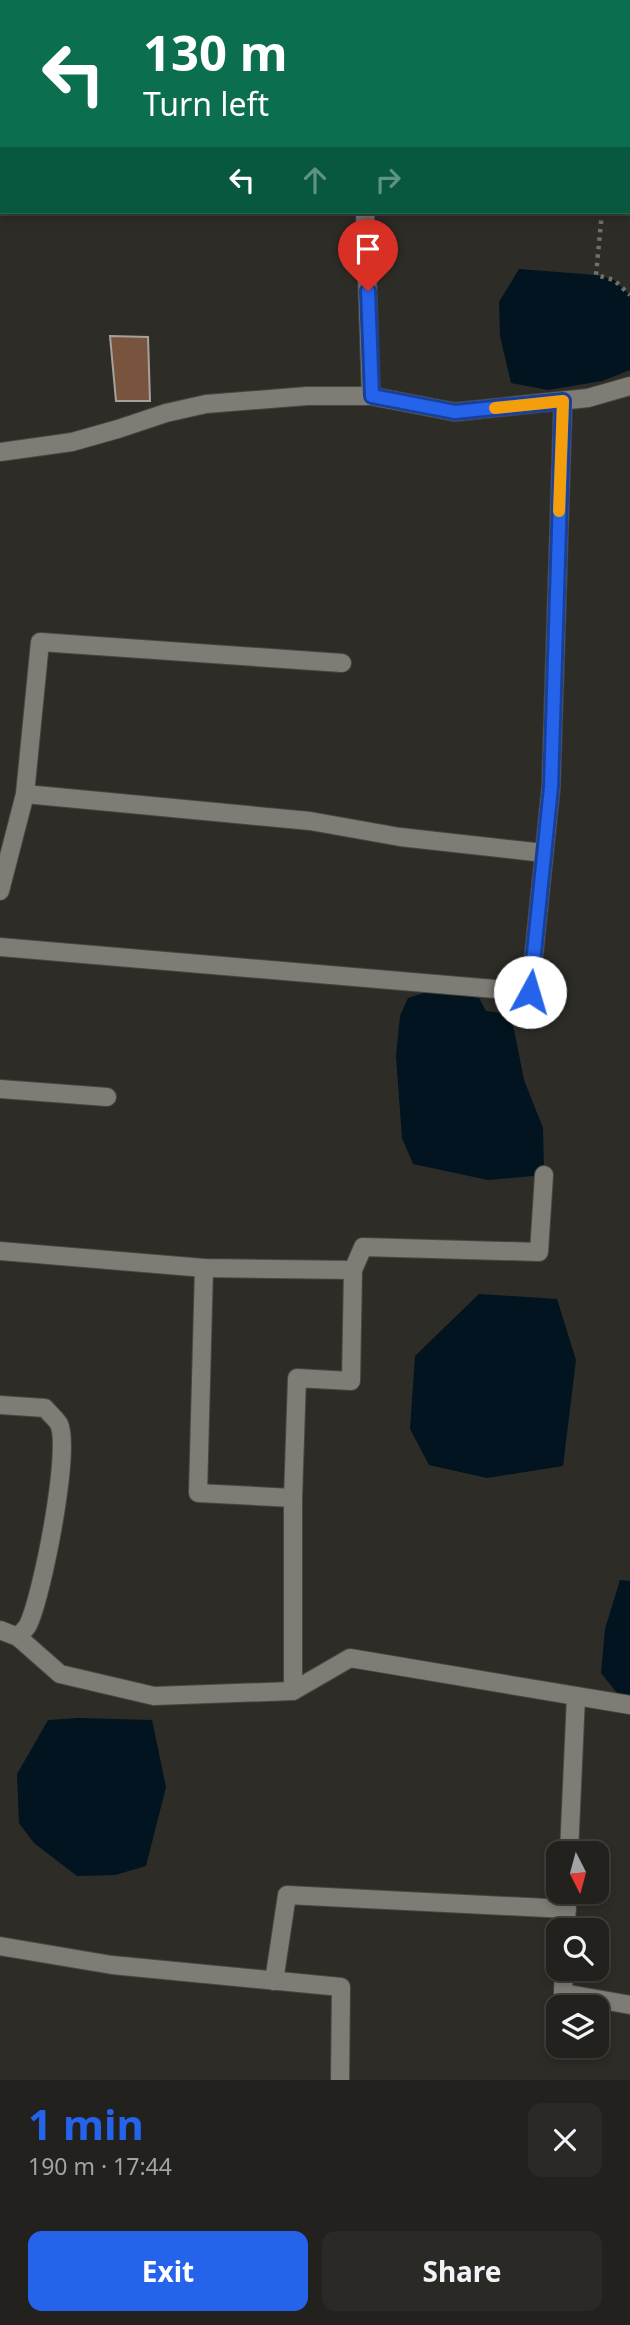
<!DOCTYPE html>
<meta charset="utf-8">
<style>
:root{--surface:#22211d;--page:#2a2926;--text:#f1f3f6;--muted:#a2a3a4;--line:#3f3e3b;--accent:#2563eb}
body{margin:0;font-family:"Noto Sans",sans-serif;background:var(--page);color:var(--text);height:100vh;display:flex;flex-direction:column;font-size:26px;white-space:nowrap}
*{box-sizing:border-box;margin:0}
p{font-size:23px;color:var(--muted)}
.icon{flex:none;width:38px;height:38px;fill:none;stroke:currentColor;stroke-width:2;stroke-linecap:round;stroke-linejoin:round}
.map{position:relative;height:2080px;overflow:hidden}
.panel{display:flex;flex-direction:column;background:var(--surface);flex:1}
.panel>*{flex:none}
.guide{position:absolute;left:0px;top:0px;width:630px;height:214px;box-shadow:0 4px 10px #0003,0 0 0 2px var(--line);background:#0b6e4f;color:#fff;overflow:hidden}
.needle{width:46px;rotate:174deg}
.controls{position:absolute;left:546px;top:1841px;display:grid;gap:14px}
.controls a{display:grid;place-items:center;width:63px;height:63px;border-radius:14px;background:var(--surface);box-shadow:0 4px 10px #0003,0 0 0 2px var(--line);font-size:35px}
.pin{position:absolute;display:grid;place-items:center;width:60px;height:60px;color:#fff;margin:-72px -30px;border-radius:50% 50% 50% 0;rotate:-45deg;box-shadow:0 0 7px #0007}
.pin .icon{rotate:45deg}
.me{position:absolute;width:77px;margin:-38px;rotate:6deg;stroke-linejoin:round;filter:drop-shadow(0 0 5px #0008)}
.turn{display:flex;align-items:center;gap:24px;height:147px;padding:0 28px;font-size:32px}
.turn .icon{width:91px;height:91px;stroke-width:2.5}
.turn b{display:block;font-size:49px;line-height:60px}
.lanes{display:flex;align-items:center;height:66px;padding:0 28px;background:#0003;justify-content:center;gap:35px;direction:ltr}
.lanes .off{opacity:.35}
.round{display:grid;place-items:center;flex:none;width:74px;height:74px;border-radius:14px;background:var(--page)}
.head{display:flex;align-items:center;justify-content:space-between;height:119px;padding:0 28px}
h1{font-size:42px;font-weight:700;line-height:52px;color:var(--accent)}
.button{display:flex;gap:14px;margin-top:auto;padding:14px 28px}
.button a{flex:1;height:80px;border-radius:14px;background:var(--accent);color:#fff;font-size:28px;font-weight:700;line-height:80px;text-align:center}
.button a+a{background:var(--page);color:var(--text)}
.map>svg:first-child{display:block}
.water{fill:#01141f}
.building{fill:#78543e;stroke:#a7a09c;stroke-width:2}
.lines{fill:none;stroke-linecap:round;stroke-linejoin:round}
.street-casing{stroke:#484742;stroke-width:20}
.path{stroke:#706f6b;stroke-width:4.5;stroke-dasharray:3.5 5;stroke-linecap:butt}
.street{stroke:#7e7c75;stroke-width:18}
.route-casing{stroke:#184099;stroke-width:18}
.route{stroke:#2563eb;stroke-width:12}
.slow{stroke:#f59e0b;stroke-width:12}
</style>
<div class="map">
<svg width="630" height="2080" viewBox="0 0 630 2080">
<rect width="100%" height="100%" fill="#2e2c27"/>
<g class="water">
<path d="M519,269L596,275L614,280L630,295V370L602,381L548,390L511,383L500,336L499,302Z"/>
<path d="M433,990L479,998L486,1011L511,1014L524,1080L543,1128L544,1175L488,1180L413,1164L402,1138L396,1056L400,1016L408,998Z"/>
<path d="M479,1294L557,1299L576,1360L563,1466L487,1478L429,1465L410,1429L415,1356Z"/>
<path d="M620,1580L630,1581V1700L621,1698L601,1673L605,1629Z"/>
<path d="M78,1718L152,1720L166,1787L146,1866L115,1875L77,1876L34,1843L19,1823L17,1774L48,1720Z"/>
</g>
<g class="building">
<path d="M166,0H201L165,2Z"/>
<path d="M383,0H446L382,2Z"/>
<path d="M110,336L148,337L150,401H116Z"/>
</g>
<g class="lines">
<defs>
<g id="street">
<path d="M47,0L65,2"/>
<path d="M11,2V0"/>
<path d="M376,2V0"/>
<path d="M0,170L2,147"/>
<path d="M365,212L371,396"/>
<path d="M0,452L72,442L118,429L166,413L206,404L307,396H371L455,412L588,398L630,386"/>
<path d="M25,794L310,821L400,837L544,853"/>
<path d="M0,891L25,794L40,642L342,663"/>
<path d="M0,947L530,992L551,787L563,401"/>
<path d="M0,1089L107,1097"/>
<path d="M0,1251L204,1268L353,1270"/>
<path d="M204,1268L198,1493L293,1498"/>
<path d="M0,1405L45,1408C49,1413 56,1419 59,1424C71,1450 42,1597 28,1625C26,1629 21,1633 18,1637L0,1630"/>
<path d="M18,1637L60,1674L154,1696L293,1691L350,1658L630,1705"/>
<path d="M293,1691V1498L297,1378L351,1381L353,1270L363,1247L539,1252L544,1175"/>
<path d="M569,1853L576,1696"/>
<path d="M566,1930L567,1892"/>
<path d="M0,1946L112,1965L341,1987L340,2080"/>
<path d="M564,1969L563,1993L630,2005"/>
<path d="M274,1981L287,1895L567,1909"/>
</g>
</defs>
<use href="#street" class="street-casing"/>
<path class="path" d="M602,212L596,275L614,280L630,295"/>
<use href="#street" class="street"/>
</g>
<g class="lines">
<defs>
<path id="route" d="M368,291L372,396L455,412L563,401L551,787L530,992"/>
</defs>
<use href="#route" class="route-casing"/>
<use href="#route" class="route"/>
<path class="slow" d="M495,408L563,401L559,511"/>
</g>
</svg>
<div class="controls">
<a><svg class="needle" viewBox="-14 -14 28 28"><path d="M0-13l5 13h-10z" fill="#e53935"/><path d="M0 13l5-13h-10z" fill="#a2a3a4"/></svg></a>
<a><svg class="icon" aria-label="search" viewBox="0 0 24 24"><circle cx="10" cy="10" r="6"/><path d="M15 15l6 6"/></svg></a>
<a><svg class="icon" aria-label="layers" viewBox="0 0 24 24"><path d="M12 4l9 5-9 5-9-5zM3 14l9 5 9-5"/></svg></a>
</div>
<div class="pin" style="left:368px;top:291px;background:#d93025"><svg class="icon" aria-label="arrive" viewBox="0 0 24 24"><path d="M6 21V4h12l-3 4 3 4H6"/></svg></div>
<svg class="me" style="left:530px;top:992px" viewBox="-20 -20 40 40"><circle r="19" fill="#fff"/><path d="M0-13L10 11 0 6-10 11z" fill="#2563eb"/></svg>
<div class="guide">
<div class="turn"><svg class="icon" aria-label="left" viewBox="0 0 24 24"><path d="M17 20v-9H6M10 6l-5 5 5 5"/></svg><div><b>130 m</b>Turn left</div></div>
<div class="lanes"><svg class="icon" aria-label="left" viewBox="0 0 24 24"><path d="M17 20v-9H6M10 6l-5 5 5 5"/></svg><svg class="icon off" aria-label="ahead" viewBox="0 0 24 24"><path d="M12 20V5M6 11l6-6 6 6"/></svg><svg class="icon off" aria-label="right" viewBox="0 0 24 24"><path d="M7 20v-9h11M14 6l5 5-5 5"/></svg></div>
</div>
</div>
<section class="panel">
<div class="head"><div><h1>1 min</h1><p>190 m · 17:44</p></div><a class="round"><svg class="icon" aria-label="close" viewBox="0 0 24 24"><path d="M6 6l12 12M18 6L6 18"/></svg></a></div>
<div class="button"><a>Exit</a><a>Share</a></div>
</section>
